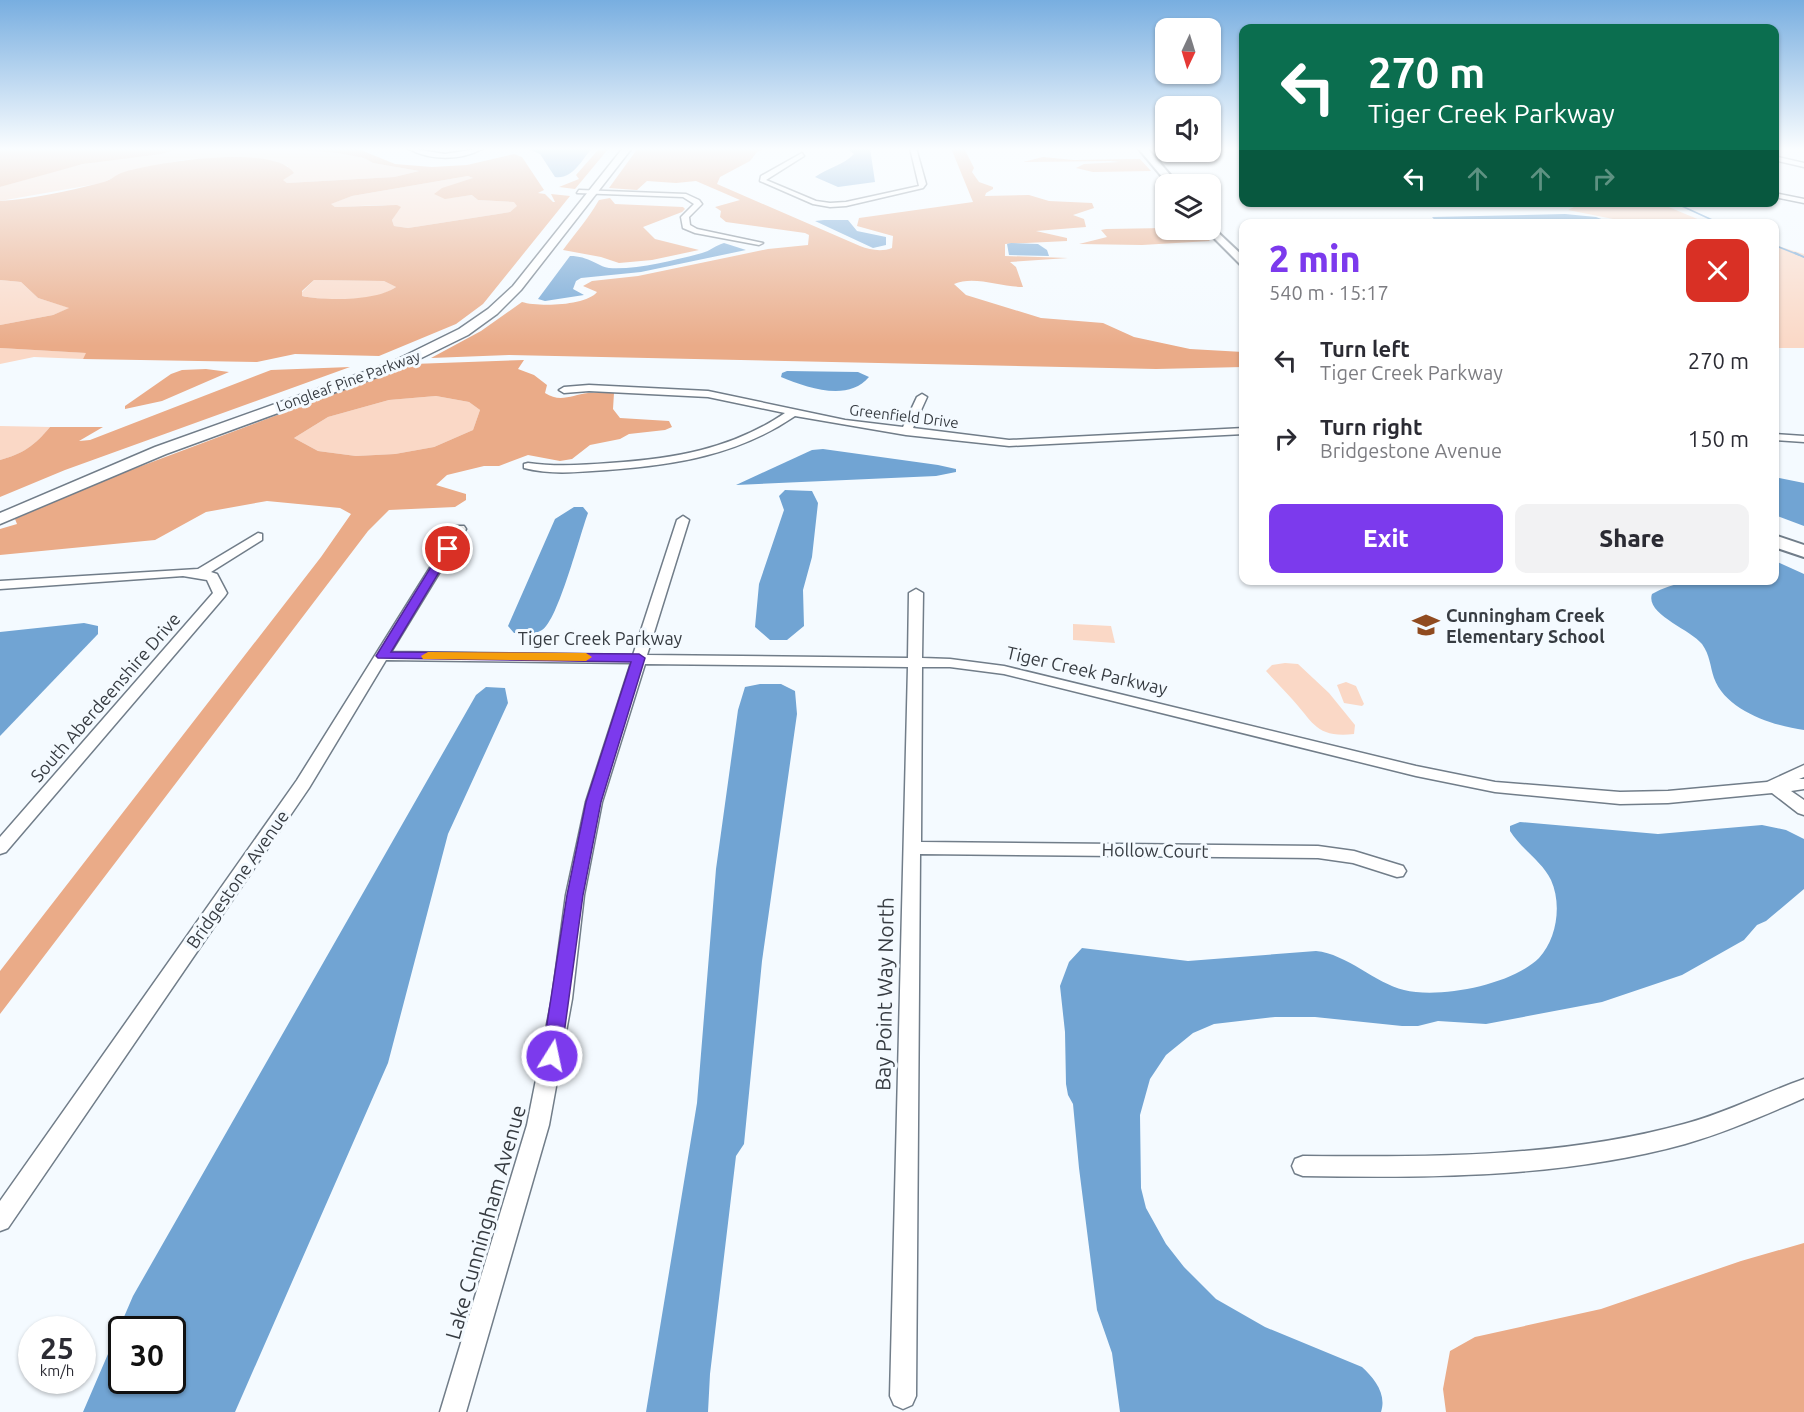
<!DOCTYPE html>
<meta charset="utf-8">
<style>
:root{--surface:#fff;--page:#f2f2f3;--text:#2b2b33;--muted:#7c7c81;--accent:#7c3aed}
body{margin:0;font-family:Ubuntu,sans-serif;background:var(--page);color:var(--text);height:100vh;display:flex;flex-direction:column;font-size:22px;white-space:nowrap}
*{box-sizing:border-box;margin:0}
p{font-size:20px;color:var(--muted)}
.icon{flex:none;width:33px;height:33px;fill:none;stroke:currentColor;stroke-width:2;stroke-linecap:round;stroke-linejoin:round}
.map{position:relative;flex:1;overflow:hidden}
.sheet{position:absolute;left:1239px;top:219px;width:540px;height:366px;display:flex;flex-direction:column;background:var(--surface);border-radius:12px;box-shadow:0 2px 4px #0004}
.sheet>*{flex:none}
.hud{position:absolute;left:1239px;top:24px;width:540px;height:183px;border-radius:12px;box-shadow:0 2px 4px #0004;background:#0b6e4f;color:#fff;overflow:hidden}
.needle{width:39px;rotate:184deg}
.fabs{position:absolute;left:1155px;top:18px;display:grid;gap:12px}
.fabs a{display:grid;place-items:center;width:66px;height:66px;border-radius:12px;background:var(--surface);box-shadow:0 2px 4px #0004;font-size:30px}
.speed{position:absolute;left:18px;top:1316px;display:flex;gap:12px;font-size:30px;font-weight:700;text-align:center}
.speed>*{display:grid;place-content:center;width:78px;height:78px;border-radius:50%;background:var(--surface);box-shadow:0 2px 4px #0004;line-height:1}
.speed small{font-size:15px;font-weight:400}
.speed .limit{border:3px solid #111;border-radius:9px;background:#fff;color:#111}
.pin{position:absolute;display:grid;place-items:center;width:51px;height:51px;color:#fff;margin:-26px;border:3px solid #fff;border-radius:50%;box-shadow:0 2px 6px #0007}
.me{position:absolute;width:66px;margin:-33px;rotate:10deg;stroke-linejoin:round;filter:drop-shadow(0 0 4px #0008)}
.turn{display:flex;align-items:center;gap:21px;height:126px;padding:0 30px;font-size:27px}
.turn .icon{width:78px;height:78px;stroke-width:2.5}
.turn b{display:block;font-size:42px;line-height:51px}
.lanes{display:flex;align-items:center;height:57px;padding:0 30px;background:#0003;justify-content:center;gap:30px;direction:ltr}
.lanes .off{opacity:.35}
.round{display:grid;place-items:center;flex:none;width:63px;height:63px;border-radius:12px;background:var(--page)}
.summary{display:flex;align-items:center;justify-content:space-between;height:102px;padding:0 30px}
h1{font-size:36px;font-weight:800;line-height:45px;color:var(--accent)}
.cta{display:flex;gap:12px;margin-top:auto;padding:12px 30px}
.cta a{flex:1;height:69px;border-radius:12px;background:var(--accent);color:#fff;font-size:24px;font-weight:800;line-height:69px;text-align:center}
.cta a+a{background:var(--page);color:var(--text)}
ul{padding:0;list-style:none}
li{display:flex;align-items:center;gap:18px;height:78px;padding:0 30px}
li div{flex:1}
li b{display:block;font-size:22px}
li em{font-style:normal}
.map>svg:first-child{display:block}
.green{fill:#fad8c6}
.forest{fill:#eaab88;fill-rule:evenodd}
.water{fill:#71a4d3;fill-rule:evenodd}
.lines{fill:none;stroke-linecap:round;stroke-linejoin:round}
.stream-far1{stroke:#71a4d3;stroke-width:1.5}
.stream{stroke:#71a4d3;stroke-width:2}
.minor-casing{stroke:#717d89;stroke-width:3}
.secondary-casing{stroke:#717d89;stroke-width:3}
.primary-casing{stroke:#717d89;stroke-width:4}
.minor{fill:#fff;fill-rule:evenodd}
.secondary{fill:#fff;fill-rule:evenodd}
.primary{fill:#fff;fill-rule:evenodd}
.route{fill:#7c3aed;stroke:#51269a;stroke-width:1.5}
.slow{fill:#f59e0b}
.labels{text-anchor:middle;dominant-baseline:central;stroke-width:6;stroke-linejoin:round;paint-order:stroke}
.far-street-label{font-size:15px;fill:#373c42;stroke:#f4faff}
.poi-label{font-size:18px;font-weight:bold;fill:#373c42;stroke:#f4faff;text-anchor:start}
.street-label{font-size:18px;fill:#373c42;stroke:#f4faff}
.near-street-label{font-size:21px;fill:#373c42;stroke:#f4faff}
</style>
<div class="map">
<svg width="1804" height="1412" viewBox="0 0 1804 1412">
<rect width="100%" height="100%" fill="#f4faff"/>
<g class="green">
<path d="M184,148H274L337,153L364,158L373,163L419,171L394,177L287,183L282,180L287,176L288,166L231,157L183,160L125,172L102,183L0,201V187C35,177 69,166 105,160C131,155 157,155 184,148Z"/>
<path d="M468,176L473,178L450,198L473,195L478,200L515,202L518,206L510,212L498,214L408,228L394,226L392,220L400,207L383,205L335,207L330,204L352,196Z"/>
<path d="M1582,203H1659L1707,223H1633L1568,210Z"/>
<path d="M1775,245L1804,254V348H1775Z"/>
<path d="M0,280L21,282L38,298L70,308L53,315L0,325Z"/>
<path d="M314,280L384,281L396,287C374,303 328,301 302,296V292Z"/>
<path d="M0,348L87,353L83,359L34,357L0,364Z"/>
<path d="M436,396L469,402L480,410L473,430L434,447L395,454L356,456L318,451L294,438L328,417L389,400Z"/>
<path d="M0,426L50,427C35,445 23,454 0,460Z"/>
<path d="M1073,624L1111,626L1115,643L1073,640Z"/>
<path d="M1285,663L1298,664L1329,693L1355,725L1354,734C1316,738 1314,723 1292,699C1284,690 1275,681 1266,671L1272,665Z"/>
<path d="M1346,682L1356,686L1364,704L1362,706L1344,703L1337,685Z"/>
</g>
<g class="forest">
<path d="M0,148H184L161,154L83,164L0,187Z"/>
<path d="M274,148H356L395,164L432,167L467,165L514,154L522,157L544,190L538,193L545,194L553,202H555L551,194L570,196L483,304L456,324L379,356L295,354L257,362L83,359L86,353L0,348V325L53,315L69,308L38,298L21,282L0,280V201C33,199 68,191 100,183C111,181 114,175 124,172C155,163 273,143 294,173L283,180L287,183L394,177L419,171L373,163L364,158L337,153ZM468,176L473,178L442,188L434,194L445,199L472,195L478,200L514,202L517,206L510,212L498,214L408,228L394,226L392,220L401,207L397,205L335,207L331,204L352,196ZM314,280L384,281L396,287C377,301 325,301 302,296V291Z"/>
<path d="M609,148L575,189L559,187L579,179L576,175L598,150Z"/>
<path d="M638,148H767L757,152L750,161L720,177L717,184L860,246C870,250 882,252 892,248L893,236L857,226L859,218L973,202L951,148H964L974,168L972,172L979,182L993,187V189L986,193L985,196L1029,195L1049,201L1092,203L1094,208L1073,215L1084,219L1086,227L1036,231L1067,238V241L1005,244V256L1068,258L1010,262L1016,267L1023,287C1001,287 974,275 954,284L966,295L1041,318L1103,323L1134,337L1190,349L1243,352V367L1156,369L509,355L431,358L481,331L522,302C538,307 586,306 597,292L583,286L592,281L638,276L768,249L808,245L809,235L805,233L726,222L720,217L721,211L715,207L740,200L696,181L676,183L647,181L637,190L609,188Z"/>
<path d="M1043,157L1074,160L1135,159H1140L1151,171L1093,172L1076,168L1084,164L1120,162L1110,161L1023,162Z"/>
<path d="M610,198L615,204L683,207L685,209L682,212L643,227L655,239L699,250L652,260L619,263L601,257L563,250C574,235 588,219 599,200Z"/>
<path d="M1165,228L1199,230L1210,241L1142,245L1079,244L1107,237L1101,230L1106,229Z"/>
<path d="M524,360L518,369L534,375L547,385L545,393C560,403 572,395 588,393C597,392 606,393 614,393L613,409L620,418L669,421L672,427L665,430L629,434L620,439L590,445L572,459L560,461L528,455L499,466H484L447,475L436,485L466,494V500L455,507L389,510L368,531L0,1014V971L321,557L351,514L340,508L267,501L206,512L155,540L0,555V529L17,524L15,519L104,480L413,364ZM436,396L469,402L480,410L473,430L434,447L395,454L356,456L318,451L294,438L328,417L389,400Z"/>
<path d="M350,367L65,470L0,497V460C23,454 35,445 50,427H103L79,441L90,440L271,370Z"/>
<path d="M206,369L229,372L162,401L125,409V406L171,374L182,370Z"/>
<path d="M1804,1243V1412H1446L1443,1389L1450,1351L1475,1337L1601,1309L1741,1261Z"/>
</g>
<g class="water">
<path d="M525,148H592C582,160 572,180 555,177L540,154Z"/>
<path d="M846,148H870L875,182L838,187L815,177C827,168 844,165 854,154Z"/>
<path d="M1565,214L1596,217L1612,223L1438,224L1432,217Z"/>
<path d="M824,220H848L857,231L886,237V245L873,248L815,221Z"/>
<path d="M724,243L746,250L641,272L581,278L576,281L573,289L584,295L545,301L538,299L570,256C589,256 597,266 609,268C636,270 676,260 702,253C710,251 716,245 724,243Z"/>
<path d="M1011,243L1038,244L1047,250L1049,256L1009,255L1007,244Z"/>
<path d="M787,371L858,372L869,377C848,402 808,388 781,377L782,373Z"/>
<path d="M823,449L938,465L956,469V472L936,476L736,485L812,450Z"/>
<path d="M1774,477L1804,483V526L1775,515Z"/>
<path d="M785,490L812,491L818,503L812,557L803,590L804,626L787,640H770L755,627L759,584L784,510L779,496Z"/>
<path d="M574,507H583L588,513C580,534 558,621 542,630C534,635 523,633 514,633L508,626L555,519Z"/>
<path d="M1775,561L1804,574V730C1774,726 1726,711 1714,678C1710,666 1710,655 1702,644C1690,629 1645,614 1652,594C1688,573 1734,580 1774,580Z"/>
<path d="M84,623L98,626V634L0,736V632Z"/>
<path d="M760,684H781L795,691L797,714L762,961L744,1144L736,1156L710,1374L708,1412H646L697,1103L716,869L738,710L745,687Z"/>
<path d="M486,687L505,688L508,703L448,834L388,1063L235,1412H83L133,1296L476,695ZM122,1329H172V1380H122Z"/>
<path d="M1520,822L1658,834L1762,825L1786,830L1804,839V889L1766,921L1757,925L1744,940L1682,975L1602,1002L1486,1024L1438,1021L1418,1026H1402L1315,1017H1275L1214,1024L1193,1033L1166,1055L1150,1079L1140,1115L1141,1188L1146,1208L1166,1244L1184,1267L1216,1299L1265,1327L1362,1367C1374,1378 1387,1394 1381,1412H1120L1112,1353L1097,1310L1079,1168L1073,1104L1068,1095L1066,1084L1065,1032L1060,986L1069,962L1082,948L1188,961L1316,951C1347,954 1375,983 1404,990C1439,999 1512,985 1539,958C1557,939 1562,904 1551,880C1542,861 1521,849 1510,831V826Z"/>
</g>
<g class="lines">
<g class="stream-far1">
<path d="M1673,202L1721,224"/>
<path d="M1774,245L1799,255"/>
</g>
<path class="stream" d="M1795,253L1804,257"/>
<defs>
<g id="minor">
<path d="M407,148L445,154L484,148C461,161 430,161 407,148Z"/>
<path d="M910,148H916L926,184L923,188L846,206L830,207L813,204L760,181L761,176L802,153L804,156L766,180L816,201L830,203L846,202L919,186Z"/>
<path d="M1774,156L1804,163V167L1774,160Z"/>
<path d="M579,190L686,194L699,200L702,204L689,217L690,225L697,229L763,243L759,245L695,233L683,228L681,217L694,204L683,197L577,193Z"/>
<path d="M1774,193L1804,199V203L1774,197Z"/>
<path d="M589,385L708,391L845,420L903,427L917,397L922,394L927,397L913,428L1009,440L1244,428V434L1009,446L906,435L795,416C738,455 675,465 607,470C579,472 551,475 524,468V464L528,463C556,467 583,465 610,463C673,459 732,449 785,413L708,397L589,391L564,393L559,390L564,387Z"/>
<path d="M1774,434L1804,436V442L1774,440Z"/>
<path d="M683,516L689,520L647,655L908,658L909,593L916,589L923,593L922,658L950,659L1004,666L1416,766L1495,782L1620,792L1668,791L1767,782L1804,765V777L1799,779H1804V789L1791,791L1804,800V815L1798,813L1772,793L1668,803L1620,804L1495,792L1416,776L1004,674L950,667H922L921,842L1318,846L1354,851L1403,866L1406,871L1403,876L1397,877L1353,863L1318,858L920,854L916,1396L912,1405L903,1409L894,1405L890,1396L908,667L645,664L602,802L584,895L572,999L549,1125L466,1412H440L527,1125L552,999L566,895L586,802L631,663L386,660L309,788L8,1228L0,1231V1201L297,780L456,526H464L466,529L391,652L633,655L677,520Z"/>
<path d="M258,533L262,534V540L211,572L217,574L227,593L225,596L6,852L0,854V837L213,593L207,580L183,576L0,589V581L198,569Z"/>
<path d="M1804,1079V1098C1765,1115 1726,1132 1685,1144C1561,1178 1430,1178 1303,1176L1295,1173L1292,1166L1295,1159L1303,1156C1430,1157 1560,1158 1684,1124C1726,1113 1764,1093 1804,1079Z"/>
</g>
<path id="secondary" d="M623,148H632L521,290L497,314L468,335L401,368L166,454L0,524V513L155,447L392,362L459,329L488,309L513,286Z"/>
<g id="primary">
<path d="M1138,148H1147L1178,184H1168Z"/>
<path d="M1210,225L1244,257V268L1206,230H1210Z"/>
<path d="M1774,535L1804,545V557L1774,547Z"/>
</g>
</defs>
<use href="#minor" class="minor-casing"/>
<use href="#secondary" class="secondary-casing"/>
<use href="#primary" class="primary-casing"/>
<use href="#minor" class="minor"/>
<use href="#secondary" class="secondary"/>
<use href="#primary" class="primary"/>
</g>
<linearGradient id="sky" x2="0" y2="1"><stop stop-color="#78aee0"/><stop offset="0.43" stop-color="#fafdff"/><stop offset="1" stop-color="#fafdff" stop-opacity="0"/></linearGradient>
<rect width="1804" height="346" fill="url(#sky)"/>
<path class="route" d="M448,546L453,549L391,652L639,654L645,658L601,802L583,895L561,1056L558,1062L552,1064L545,1062L542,1056L567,895L586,802L631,662L378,658L376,656L442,549Z"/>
<path class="slow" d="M428,652L586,653L592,657L586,661L423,659L421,656Z"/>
<defs>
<symbol id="school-bare" viewBox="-9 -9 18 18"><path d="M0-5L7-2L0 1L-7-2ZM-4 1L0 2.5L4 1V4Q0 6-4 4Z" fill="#904b20" stroke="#f4faff" stroke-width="2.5" paint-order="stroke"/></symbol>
</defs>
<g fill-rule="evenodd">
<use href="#school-bare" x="1407" y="606" width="38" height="38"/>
</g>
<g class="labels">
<g class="far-street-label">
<text transform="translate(348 381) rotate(-20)">Longleaf Pine Parkway</text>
<text transform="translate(904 416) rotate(7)">Greenfield Drive</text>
</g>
<g class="poi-label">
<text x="1446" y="615">Cunningham Creek<tspan x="1446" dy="21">Elementary School</tspan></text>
</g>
<g class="street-label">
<text x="600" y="638">Tiger Creek Parkway</text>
<text transform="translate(1087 670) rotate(13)">Tiger Creek Parkway</text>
<text transform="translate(105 697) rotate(-49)">South Aberdeenshire Drive</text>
<text transform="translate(1155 850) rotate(1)">Hollow Court</text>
<text transform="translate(237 879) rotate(-55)">Bridgestone Avenue</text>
</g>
<g class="near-street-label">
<text transform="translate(884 994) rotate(-89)">Bay Point Way North</text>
<text transform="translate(485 1222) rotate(-74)">Lake Cunningham Avenue</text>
</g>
</g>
</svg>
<div class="fabs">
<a><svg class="needle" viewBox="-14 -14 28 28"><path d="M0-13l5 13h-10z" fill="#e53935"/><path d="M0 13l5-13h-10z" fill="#7c7c81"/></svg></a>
<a><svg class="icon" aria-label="sound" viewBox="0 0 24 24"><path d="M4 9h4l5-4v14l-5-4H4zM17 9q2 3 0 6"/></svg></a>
<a><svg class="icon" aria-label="layers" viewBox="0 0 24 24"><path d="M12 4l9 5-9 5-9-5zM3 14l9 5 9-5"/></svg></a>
</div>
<div class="speed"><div>25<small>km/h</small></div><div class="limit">30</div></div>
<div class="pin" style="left:448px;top:549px;background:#d93025"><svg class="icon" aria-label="arrive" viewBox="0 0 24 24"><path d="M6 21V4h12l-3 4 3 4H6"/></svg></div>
<svg class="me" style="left:552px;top:1056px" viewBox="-20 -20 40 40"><circle r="17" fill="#7c3aed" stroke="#fff" stroke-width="3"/><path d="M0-11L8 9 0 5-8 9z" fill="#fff"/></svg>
<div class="hud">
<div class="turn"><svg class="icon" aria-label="left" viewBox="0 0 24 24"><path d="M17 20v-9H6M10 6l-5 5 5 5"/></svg><div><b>270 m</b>Tiger Creek Parkway</div></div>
<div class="lanes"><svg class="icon" aria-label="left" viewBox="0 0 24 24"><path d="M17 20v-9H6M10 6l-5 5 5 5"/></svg><svg class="icon off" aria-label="ahead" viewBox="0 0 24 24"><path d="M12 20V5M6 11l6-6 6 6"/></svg><svg class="icon off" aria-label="ahead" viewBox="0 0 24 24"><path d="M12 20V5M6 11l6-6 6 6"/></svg><svg class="icon off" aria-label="right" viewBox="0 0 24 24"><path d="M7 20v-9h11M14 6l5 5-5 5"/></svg></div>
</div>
<section class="sheet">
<div class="summary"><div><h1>2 min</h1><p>540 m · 15:17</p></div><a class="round" style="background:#d93025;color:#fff"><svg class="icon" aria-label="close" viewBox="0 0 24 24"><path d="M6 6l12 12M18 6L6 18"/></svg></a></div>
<ul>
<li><svg class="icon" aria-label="left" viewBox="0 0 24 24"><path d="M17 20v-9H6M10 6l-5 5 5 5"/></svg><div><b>Turn left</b><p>Tiger Creek Parkway</p></div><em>270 m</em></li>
<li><svg class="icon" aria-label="right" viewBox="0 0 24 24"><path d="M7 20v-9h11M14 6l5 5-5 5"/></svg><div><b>Turn right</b><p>Bridgestone Avenue</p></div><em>150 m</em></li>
</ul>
<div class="cta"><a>Exit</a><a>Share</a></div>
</section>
</div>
